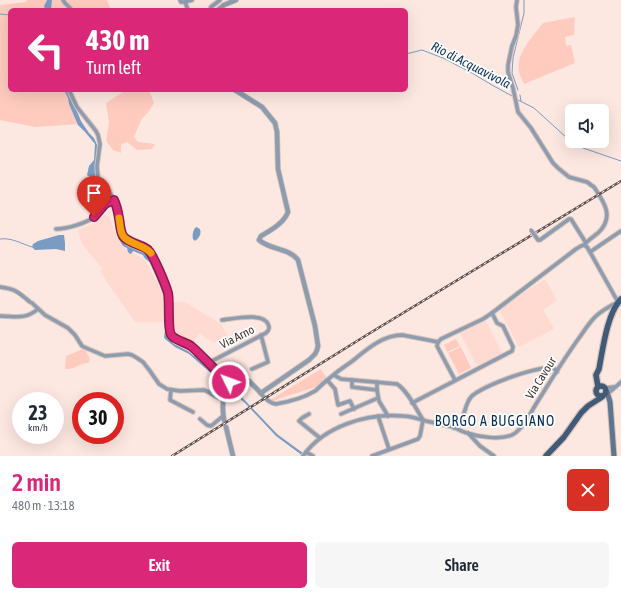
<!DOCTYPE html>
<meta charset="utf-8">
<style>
:root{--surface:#fff;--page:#f6f6f7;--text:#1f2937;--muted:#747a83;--accent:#db2777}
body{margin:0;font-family:"Asap Condensed",sans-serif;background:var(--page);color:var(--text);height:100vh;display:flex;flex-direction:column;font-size:15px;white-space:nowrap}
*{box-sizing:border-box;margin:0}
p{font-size:13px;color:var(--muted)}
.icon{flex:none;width:22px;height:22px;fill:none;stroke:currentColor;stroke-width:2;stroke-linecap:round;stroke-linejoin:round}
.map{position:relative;height:456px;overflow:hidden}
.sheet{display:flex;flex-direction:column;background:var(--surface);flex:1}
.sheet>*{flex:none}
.guide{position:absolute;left:8px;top:8px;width:400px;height:84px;border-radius:6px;box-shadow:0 4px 16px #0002;background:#db2777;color:#fff;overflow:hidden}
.tools{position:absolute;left:565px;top:104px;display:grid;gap:8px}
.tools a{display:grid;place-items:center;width:44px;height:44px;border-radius:6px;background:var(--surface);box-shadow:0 4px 16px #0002;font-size:20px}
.speed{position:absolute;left:12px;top:392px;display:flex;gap:8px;font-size:20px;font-weight:700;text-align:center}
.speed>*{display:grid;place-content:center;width:52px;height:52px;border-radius:50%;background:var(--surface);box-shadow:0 4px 16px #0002;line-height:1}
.speed small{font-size:10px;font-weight:400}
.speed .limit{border:6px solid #d22;background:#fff;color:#111}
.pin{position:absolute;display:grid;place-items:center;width:34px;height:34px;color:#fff;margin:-41px -17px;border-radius:50% 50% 50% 0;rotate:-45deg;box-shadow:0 0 4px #0007}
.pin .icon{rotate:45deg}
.me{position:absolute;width:44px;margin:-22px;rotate:312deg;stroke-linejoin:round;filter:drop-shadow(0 0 3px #0008)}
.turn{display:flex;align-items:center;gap:14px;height:84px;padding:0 12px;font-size:18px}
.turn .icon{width:52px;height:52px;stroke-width:2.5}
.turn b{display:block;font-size:28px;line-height:34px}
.round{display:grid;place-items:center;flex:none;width:42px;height:42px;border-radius:6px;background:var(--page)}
.headline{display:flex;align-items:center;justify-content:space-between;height:68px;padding:0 12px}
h1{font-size:24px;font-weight:600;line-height:30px;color:var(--accent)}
.button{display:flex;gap:8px;margin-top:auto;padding:8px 12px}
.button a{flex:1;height:46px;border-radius:6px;background:var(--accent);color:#fff;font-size:16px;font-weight:600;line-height:46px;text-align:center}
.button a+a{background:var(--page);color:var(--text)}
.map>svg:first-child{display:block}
.built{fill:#ffdad1}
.green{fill:#ffcbbe}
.water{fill:#7a9cc2}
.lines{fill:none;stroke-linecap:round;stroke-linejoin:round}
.stream{stroke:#7a9cc2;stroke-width:1}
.minor-casing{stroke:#d7c3bd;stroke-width:5.5}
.tertiary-casing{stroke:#d7c3bd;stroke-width:6}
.secondary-casing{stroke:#d7c3bd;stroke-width:7}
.primary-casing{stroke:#d7c3bd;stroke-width:8}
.minor{stroke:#8d9cae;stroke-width:3.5}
.tertiary{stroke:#8d9cae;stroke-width:4.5}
.secondary{stroke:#60768f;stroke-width:5}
.primary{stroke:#405a78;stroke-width:5.5}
.rail-casing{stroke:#61514e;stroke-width:2.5}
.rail{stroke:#fff;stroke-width:1;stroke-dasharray:3;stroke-linecap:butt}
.minor-bridge-casing{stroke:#d7c3bd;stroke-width:5.5;stroke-linecap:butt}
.minor-bridge{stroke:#8d9cae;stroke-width:3.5}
.route-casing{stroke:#8e194d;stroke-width:10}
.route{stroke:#db2777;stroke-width:7}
.slow{stroke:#f59e0b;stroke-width:7}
.labels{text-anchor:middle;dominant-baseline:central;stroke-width:3.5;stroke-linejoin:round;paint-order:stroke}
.street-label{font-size:12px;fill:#41322f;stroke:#fff}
.water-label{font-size:13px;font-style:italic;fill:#0b3156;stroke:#fff}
.quarter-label{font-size:14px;letter-spacing:1px;fill:#062d53;stroke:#fff}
</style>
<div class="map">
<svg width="621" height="456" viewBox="0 0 621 456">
<rect width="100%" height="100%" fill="#fde7e1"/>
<g class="built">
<path d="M103,213L110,218L117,238L124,248L145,260L164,295L165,302H185L221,324L232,345L228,348L222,338L214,343L199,333L190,348L173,340L169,337L168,322H135L111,288L100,271L103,269L82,244L78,230L94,223Z"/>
<path d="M545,279L557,300L543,310L554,329L519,347L499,309Z"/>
<path d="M486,321L502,353L479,365L475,363L460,333Z"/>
</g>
<g class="green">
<path d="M27,0H47L44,6L45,10H10V90H66L80,124L35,127L0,120V5L26,2Z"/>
<path d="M52,0H107L111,10H51Z"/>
<path d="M575,17L574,35L565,37L566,46L571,45L575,63L524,84C522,80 520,76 519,72C515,55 533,36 543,23Z"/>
<path d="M126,90H149L154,103L149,111L141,120L134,137L138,142L155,144L152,149L137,150L127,142L121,145V153L113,150L106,141L109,123L106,103Z"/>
<path d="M456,339L460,346L447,352L444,345Z"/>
<path d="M461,347L471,368L459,374L448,353Z"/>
<path d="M83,349L86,351L90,360L88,363C80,363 74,370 65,369L66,356Z"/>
<path d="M321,369L326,377L316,387L278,399L274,401L270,400Z"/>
</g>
<g class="water">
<path d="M47,0H52L51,10H45L44,6Z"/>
<path d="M64,90H68L81,121L89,133L94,138L98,147L95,169V180L99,186L107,194L114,204L117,217L119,238L127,246L146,254L151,261L164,288L166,295L168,311L167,331L168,338L174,344L188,351L194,356H196L237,392L277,434L307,456H303L276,436L246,404L189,354L175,347L165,339L164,337L166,324L164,295L150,263C148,260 144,259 143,255L133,251L132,253L130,254L128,252L127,248L123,246L118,238L114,210L106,196L95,185L93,176L90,177L87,175L89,166L94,160L95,144L85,132L78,125L69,104L68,98Z"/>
<path d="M196,227C204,229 200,238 195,241L193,239C192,235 193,230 196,227Z"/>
<path d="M59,235H64L65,243V251L56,249L35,250L32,247L33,244L38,241Z"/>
</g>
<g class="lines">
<g class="stream">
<path d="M0,14L10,15"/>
<path d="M406,54L422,50L443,58L472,73L492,85L512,96"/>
<path d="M518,90L512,73L513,58L524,13V0"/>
<path d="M520,95L521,101"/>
<path d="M518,100L534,108L567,138L583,148L621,161"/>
<path d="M0,239C11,237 22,244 32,247"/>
</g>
<defs>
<g id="minor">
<path d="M63,0L65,3L72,10"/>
<path d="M180,0L181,2H185L188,10"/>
<path d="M185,2L192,0"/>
<path d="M210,10L211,7L220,0"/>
<path d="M69,90L77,107L96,131L98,135L100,144L97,166L98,179L100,183L109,191L113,198L117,207L121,230L123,236L127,239L146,248L149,251L153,257L168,293L169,308L170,330L171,334L176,339L186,343L193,348L218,373L234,387"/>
<path d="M56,229C66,229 88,223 95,216C103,209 103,204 114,200"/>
<path d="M536,237L538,240H540L569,219H571L586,243"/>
<path d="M590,252L621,231"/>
<path d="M0,287C16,289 18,292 30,302"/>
<path d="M32,303L45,315L68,328L75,335L82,346L84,347L105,356L128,354L132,355L137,358L143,362L150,371L159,384L167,389L180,391L204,390C212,393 215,398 224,399"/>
<path d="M0,316C16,316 25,320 38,309"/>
<path d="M438,342L441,339L483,319L492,313L576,249L581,246L584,245C588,240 593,237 598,233C615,217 604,202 594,187L591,185L587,182L569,177L558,168L553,163L531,128L518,112L513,88L508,72V65L512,46L516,36L518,25L516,7L517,0"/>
<path d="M438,342L437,346L455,380"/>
<path d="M208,363L266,333C269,330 270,328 268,324C263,312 233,319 222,320"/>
<path d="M252,369L268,362L261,335"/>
<path d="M334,375L341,379L397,384C408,391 416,409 423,420"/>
<path d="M327,380L335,389L338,405L350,401L354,409"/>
<path d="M352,380V387L377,390V382"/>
<path d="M606,388L614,387"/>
<path d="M171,390L170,400L193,412"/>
<path d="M377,390L379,401L388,416"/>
<path d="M607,392L611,391L621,382"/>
<path d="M260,393C265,398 269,403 276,404C288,402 305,397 315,391C319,388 322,384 326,381C334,374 342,368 351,362C365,351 382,335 402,335L428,340L438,342"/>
<path d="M412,403L512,351L513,347L503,326L497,323L492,313"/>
<path d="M309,414L302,418L299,421L320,438"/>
<path d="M341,414L378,398"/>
<path d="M378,416L389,449"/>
<path d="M200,419L207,425L211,426L223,416"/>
<path d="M454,428C465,425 463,406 471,397C481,386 543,363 555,369L557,372"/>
<path d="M468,433L480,446L494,456"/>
<path d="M306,452L313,456"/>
<path d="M303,456C324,426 367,413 403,416C411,416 418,419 426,421C435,423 444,425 453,427C458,429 462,432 467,433C479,437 500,440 512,435C522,430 530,414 536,404C550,382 563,360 579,338C584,331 589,323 595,317C602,310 610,306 618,302L590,252L587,247L584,245"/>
<path d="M372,456L418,439L420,436L423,420"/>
</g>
<g id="tertiary">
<path d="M218,10L224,5L236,0"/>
<path d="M224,420C221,401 222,393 240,385C243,384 245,382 249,381L261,393L309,360L315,354L317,350L318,346L315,326L298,260C289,248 270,250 259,240L261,236C271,230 284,223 288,212L278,169L277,132L275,123L262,107L235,90"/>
<path d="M226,427L233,456"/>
</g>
<path id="secondary" d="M607,392L610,402L614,456"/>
<g id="primary">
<circle cx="601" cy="391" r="5"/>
<path d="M598,387L596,375L599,369C603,348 607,314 621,299"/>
<path d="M546,456L564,437L581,413L588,406L602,397"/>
</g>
</defs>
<use href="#minor" class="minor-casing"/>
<use href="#tertiary" class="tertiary-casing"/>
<use href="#secondary" class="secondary-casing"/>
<use href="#primary" class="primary-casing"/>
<use href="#minor" class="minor"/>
<use href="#tertiary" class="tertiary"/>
<use href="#secondary" class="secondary"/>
<use href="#primary" class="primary"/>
<defs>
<path id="rail" d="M172,456L370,333L621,181"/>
</defs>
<use href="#rail" class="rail-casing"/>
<use href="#rail" class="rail"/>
<defs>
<path id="minor-bridge" d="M531,230L536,237"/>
</defs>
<use href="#minor-bridge" class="minor-bridge-casing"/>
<use href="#minor-bridge" class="minor-bridge"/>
</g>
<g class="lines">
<defs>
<path id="route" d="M94,217L105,204L114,200C117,206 118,212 119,218C120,223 120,231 123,236C128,243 140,244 147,249C153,253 166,286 168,293C170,302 167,331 172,336C177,341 185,342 191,346C204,357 215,371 229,382"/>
</defs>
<use href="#route" class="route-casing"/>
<use href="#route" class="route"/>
<path class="slow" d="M119,218C120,223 120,229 122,234C126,244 144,244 151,253"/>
</g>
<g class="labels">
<g class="street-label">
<text transform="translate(237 337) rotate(-27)">Via Arno</text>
<text transform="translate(541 378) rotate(-58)">Via Cavour</text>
</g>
<g class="water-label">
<text transform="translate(471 65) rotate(27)">Rio di Acquavivola</text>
</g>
<g class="quarter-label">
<text x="495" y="421">BORGO A BUGGIANO</text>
</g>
</g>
</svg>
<div class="tools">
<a><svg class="icon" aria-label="sound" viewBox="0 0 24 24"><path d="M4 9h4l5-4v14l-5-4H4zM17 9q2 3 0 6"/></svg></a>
</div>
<div class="speed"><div>23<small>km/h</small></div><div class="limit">30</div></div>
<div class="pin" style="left:94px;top:217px;background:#d93025"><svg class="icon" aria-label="arrive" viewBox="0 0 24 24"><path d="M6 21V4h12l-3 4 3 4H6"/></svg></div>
<svg class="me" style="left:229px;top:382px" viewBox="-20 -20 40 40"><circle r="17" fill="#db2777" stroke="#fff" stroke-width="3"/><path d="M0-11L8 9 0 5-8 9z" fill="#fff"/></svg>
<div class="guide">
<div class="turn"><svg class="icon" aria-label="left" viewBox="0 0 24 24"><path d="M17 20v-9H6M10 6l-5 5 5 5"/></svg><div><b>430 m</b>Turn left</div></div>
</div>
</div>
<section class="sheet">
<div class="headline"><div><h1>2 min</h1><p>480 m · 13:18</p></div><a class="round" style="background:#d93025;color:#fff"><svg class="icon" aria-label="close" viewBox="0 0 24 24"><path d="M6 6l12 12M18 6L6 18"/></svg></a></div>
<div class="button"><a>Exit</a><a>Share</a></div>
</section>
